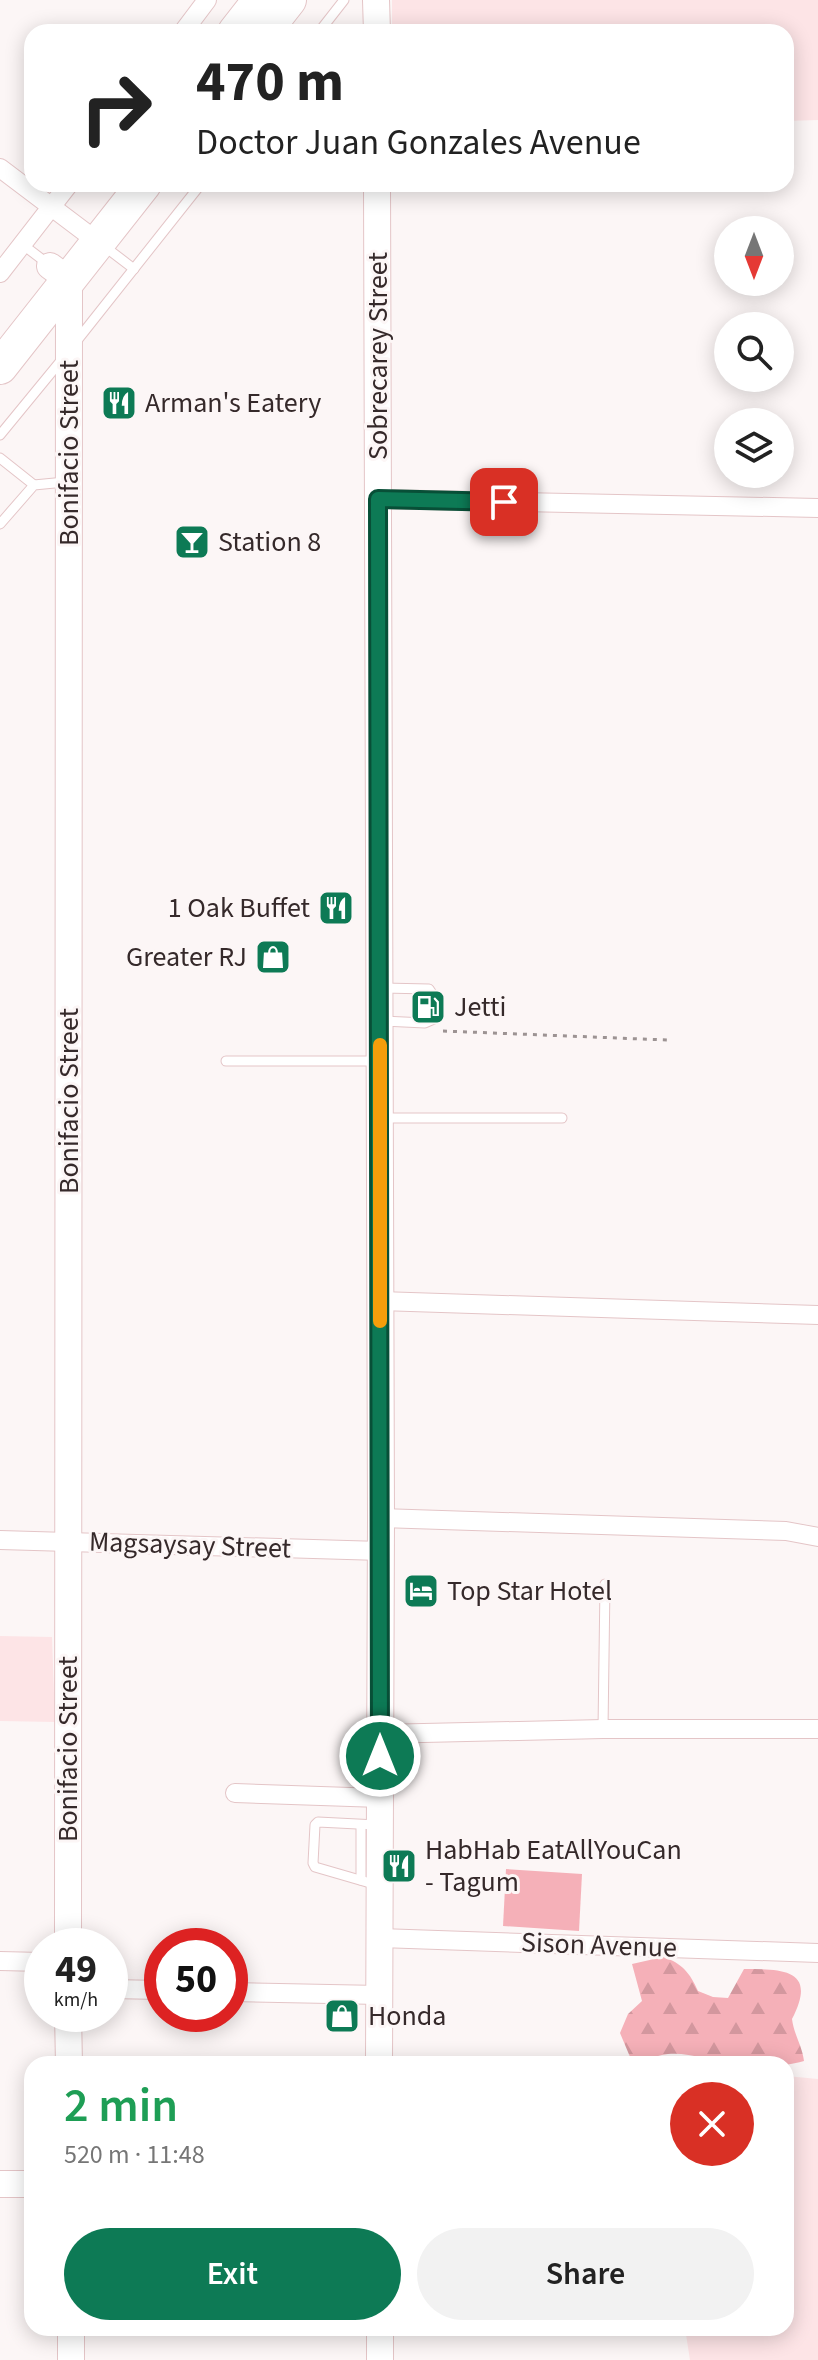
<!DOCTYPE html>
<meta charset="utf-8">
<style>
:root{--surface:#fff;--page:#f2f2f2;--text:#222;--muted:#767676;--accent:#0d7a55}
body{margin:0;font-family:"Source Sans 3",sans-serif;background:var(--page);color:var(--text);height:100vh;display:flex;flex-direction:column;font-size:30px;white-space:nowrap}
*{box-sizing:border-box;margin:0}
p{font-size:26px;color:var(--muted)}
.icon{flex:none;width:44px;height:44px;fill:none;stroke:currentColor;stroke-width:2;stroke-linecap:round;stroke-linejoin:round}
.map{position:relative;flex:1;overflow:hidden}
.drawer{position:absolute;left:24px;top:2056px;width:770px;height:280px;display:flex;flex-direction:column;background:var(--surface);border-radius:24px;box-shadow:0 4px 20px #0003}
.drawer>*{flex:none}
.guide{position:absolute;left:24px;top:24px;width:770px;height:168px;border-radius:24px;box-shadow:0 4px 20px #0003;background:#fff;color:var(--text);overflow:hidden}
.needle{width:52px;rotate:180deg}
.tools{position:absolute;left:714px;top:216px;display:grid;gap:16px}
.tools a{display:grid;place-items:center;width:80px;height:80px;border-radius:50%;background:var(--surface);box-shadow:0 4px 20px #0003;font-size:40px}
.speed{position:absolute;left:24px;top:1928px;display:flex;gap:16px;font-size:40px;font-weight:700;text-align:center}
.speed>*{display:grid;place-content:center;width:104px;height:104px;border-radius:50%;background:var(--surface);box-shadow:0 4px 20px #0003;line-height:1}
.speed small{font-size:20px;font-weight:400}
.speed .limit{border:12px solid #d22;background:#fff;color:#111}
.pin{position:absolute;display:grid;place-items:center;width:68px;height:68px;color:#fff;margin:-34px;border-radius:16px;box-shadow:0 4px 12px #0006}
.me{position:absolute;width:88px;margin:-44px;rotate:0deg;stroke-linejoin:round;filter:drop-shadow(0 0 6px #0008)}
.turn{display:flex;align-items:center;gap:28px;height:168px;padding:0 40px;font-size:36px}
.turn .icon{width:104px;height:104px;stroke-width:2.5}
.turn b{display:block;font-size:56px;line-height:68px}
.round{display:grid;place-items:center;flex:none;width:84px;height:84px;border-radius:42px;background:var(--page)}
.head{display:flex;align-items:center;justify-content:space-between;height:136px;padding:0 40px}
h1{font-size:48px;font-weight:600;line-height:60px;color:#1e9e55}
.cta{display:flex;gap:16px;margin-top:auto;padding:16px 40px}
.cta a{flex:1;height:92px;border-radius:48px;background:var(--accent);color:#fff;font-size:32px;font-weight:600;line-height:92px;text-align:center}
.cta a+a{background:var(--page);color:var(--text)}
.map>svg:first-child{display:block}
.built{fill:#fde4e6}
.grass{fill:#f5b0b8}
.forest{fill:url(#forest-firs)}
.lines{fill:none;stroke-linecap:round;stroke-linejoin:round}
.lane-casing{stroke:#e4c5c7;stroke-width:11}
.street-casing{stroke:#e4c5c7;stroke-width:20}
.secondary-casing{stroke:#e4c5c7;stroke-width:28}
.highway-casing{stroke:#e4c5c7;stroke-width:36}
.path{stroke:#9c9393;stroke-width:3;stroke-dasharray:4 6;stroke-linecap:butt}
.lane{stroke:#fff;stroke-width:9}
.street{stroke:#fff;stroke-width:18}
.secondary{stroke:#fff;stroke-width:26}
.highway{stroke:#fff;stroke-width:34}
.route-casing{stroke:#084f37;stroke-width:20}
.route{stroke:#0d7a55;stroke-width:14}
.slow{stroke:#f59e0b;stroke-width:14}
.labels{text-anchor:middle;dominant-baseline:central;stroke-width:6;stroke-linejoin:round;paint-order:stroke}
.street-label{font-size:28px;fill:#35292a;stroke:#fcf6f6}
.poi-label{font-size:28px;fill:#35292a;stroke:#fcf6f6;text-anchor:start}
</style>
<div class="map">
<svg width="818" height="2360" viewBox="0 0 818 2360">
<defs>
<pattern id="forest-firs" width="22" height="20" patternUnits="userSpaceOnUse" patternTransform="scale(2)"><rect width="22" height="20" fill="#f5b0b8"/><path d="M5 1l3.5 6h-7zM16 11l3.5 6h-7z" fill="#d3979e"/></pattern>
</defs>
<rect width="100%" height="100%" fill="#fcf6f6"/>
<g class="built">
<path d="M392,0H818V120L786,121V32H392Z"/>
<path d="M0,1636L52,1637L55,1722L0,1721Z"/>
<path d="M786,2076L818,2079V2360H690L685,2328H786Z"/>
</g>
<path class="grass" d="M506,1869L582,1874L579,1931L503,1926Z"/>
<path class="forest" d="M663,1957C682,1963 690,1973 698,1991L713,1997L728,1998L744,1969C783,1969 818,1969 792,2019C794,2035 802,2045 804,2061C783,2067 751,2068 730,2064C710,2060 682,2050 662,2055C651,2057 645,2064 633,2064L620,2033L628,2014L642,2001L632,1964Z"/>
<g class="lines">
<defs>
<g id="lane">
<path d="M319,32L344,0"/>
<path d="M22,244L48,264"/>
<path d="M104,246L134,269"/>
<path d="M75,343L201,184"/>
<path d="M0,435L64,357"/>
<path d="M0,458L34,485"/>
<path d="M0,524L34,485L65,482"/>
<path d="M383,1021L425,1023L434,1019L433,995L429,989L383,988"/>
<path d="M226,1061H376"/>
<path d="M383,1118H562"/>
<path d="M603,1729L605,1584"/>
<path d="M377,1825L318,1822L315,1825L313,1863L315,1867L377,1885"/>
<path d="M361,1880V1825"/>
</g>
<g id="street">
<path d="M183,32L207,0"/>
<path d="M0,168L98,242"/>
<path d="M0,273L69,184"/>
<path d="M378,499L818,508"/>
<path d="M380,1301L818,1315"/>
<path d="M381,1518L786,1531L818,1537"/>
<path d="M0,1540L381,1551"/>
<path d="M380,1734L603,1729H818"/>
<path d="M235,1793L380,1798"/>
<path d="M380,1938L818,1953"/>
<path d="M0,1961L42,1962"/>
<path d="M110,1989L162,1990"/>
<path d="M230,1992L380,1995"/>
</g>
<g id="secondary">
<path d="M376,0L377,32"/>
<path d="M377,184L381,1518L379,2064"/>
<path d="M50,266L69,280L68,1946"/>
<path d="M68,2014L69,2064"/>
<path d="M0,2184H32"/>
<path d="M71,2328V2360"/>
<path d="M380,2328V2360"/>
</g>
<g id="highway">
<path d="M235,32L260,0"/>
<path d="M264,32L289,0"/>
<path d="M0,367L144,184"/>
</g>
</defs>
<use href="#lane" class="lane-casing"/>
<use href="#street" class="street-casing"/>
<use href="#secondary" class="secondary-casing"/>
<use href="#highway" class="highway-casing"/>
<path class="path" d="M443,1031L667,1040"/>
<use href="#lane" class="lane"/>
<use href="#street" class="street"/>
<use href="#secondary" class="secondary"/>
<use href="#highway" class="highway"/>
</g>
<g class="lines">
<defs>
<path id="route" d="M380,1756L378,499L504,502"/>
</defs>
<use href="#route" class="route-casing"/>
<use href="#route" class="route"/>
<path class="slow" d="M380,1045V1321"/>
</g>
<defs>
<symbol id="restaurant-square" viewBox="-11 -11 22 22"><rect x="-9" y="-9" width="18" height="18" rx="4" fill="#0d7a55" stroke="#fcf6f6"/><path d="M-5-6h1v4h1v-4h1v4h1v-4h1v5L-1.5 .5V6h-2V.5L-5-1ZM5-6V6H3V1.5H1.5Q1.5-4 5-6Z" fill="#fff"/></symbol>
<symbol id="bar-square" viewBox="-11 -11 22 22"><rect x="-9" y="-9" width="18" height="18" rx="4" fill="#0d7a55" stroke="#fcf6f6"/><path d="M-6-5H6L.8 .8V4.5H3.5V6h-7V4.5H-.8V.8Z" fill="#fff"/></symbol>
<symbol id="shop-square" viewBox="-11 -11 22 22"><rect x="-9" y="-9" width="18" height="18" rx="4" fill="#0d7a55" stroke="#fcf6f6"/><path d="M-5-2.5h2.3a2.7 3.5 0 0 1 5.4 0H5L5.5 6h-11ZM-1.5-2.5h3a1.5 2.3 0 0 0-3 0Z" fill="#fff"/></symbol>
<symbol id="fuel-square" viewBox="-11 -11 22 22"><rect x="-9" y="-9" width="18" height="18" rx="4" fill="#0d7a55" stroke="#fcf6f6"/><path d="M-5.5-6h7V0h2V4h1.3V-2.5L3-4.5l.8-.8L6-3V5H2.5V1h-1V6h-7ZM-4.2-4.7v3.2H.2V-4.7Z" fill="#fff"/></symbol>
<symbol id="hotel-square" viewBox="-11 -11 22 22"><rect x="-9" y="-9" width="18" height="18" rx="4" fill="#0d7a55" stroke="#fcf6f6"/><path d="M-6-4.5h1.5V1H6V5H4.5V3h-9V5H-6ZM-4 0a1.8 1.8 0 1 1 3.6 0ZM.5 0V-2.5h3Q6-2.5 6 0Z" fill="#fff"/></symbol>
</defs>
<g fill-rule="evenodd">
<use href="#restaurant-square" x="99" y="383" width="40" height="40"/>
<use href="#bar-square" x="172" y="522" width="40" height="40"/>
<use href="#restaurant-square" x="316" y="888" width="40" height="40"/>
<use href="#shop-square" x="253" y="937" width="40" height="40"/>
<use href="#fuel-square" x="408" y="987" width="40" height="40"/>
<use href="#hotel-square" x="401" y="1571" width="40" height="40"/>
<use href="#restaurant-square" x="379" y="1846" width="40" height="40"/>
<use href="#shop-square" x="322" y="1996" width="40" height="40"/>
</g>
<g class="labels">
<g class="street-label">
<text transform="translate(378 356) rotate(-90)">Sobrecarey Street</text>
<text transform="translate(69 453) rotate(-90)">Bonifacio Street</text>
<text transform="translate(69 1101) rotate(-90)">Bonifacio Street</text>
<text transform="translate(190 1545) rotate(2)">Magsaysay Street</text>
<text transform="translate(68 1749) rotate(-90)">Bonifacio Street</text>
<text transform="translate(599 1945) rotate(2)">Sison Avenue</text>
</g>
<g class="poi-label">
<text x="145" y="403">Arman's Eatery</text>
<text x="218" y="542">Station 8</text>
<text x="310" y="908" text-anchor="end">1 Oak Buffet</text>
<text x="247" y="957" text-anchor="end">Greater RJ</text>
<text x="454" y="1007">Jetti</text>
<text x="447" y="1591">Top Star Hotel</text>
<text x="425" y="1850">HabHab EatAllYouCan<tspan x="425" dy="32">- Tagum</tspan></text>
<text x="368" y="2016">Honda</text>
</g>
</g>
</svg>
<div class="tools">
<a><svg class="needle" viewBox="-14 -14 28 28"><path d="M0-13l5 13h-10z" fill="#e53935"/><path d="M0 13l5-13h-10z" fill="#767676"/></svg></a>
<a><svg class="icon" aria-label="search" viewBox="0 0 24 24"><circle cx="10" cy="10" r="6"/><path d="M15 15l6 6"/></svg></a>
<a><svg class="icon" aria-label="layers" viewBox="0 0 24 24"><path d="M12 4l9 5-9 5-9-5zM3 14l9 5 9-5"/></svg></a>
</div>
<div class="speed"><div>49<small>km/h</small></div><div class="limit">50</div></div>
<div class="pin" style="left:504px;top:502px;background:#d93025"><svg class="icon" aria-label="arrive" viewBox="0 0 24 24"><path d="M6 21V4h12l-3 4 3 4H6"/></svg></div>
<svg class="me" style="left:380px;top:1756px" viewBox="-20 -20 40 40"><circle r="17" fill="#0d7a55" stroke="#fff" stroke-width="3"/><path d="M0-11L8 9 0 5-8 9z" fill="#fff"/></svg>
<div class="guide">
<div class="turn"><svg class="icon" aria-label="right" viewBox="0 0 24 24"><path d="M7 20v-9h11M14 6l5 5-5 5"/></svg><div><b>470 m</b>Doctor Juan Gonzales Avenue</div></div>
</div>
<section class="drawer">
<div class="head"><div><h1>2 min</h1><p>520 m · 11:48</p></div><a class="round" style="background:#d93025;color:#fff"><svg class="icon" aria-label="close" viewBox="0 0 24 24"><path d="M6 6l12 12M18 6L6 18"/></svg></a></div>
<div class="cta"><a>Exit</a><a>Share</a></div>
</section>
</div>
